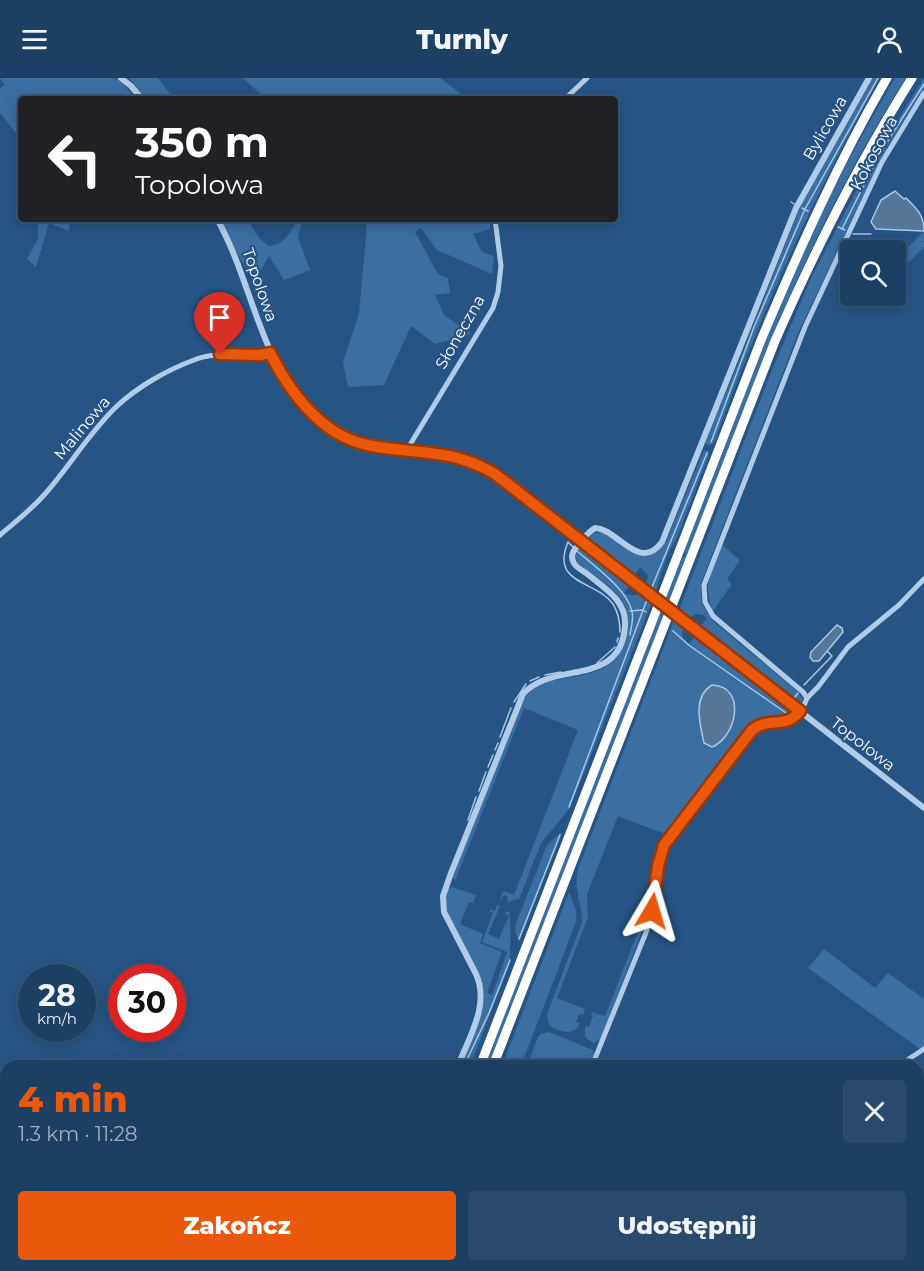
<!DOCTYPE html>
<html lang="pl">
<meta charset="utf-8">
<style>
:root{--surface:#1c3f64;--page:#294a6d;--text:#f1f3f6;--muted:#a0afbf;--line:#3a5878;--accent:#ea580c}
body{margin:0;font-family:Montserrat,sans-serif;background:var(--page);color:var(--text);height:100vh;display:flex;flex-direction:column;font-size:22px;white-space:nowrap}
*{box-sizing:border-box;margin:0}
p{font-size:20px;color:var(--muted)}
.icon{flex:none;width:33px;height:33px;fill:none;stroke:currentColor;stroke-width:2;stroke-linecap:round;stroke-linejoin:round}
.map{position:relative;flex:1;overflow:hidden}
.sheet{position:absolute;left:0px;top:982px;width:924px;height:212px;display:flex;flex-direction:column;background:var(--surface);border-radius:18px 18px 0 0;box-shadow:0 3px 15px #0003,0 0 0 2px var(--line)}
.sheet>*{flex:none}
.top-card{position:absolute;left:18px;top:18px;width:600px;height:126px;border-radius:6px;box-shadow:0 3px 15px #0003,0 0 0 2px var(--line);background:#202124;color:#fff;overflow:hidden}
.controls{position:absolute;left:840px;top:162px;display:grid;gap:12px}
.controls a{display:grid;place-items:center;width:66px;height:66px;border-radius:6px;background:var(--surface);box-shadow:0 3px 15px #0003,0 0 0 2px var(--line);font-size:30px}
.speed{position:absolute;left:18px;top:886px;display:flex;gap:12px;font-size:30px;font-weight:700;text-align:center}
.speed>*{display:grid;place-content:center;width:78px;height:78px;border-radius:50%;background:var(--surface);box-shadow:0 3px 15px #0003,0 0 0 2px var(--line);line-height:1}
.speed small{font-size:15px;font-weight:400}
.speed .limit{border:9px solid #d22;background:#fff;color:#111}
.pin{position:absolute;display:grid;place-items:center;width:51px;height:51px;color:#fff;margin:-62px -26px;border-radius:50% 50% 50% 0;rotate:-45deg;box-shadow:0 0 6px #0007}
.pin .icon{rotate:45deg}
.me{position:absolute;width:66px;margin:-33px;rotate:7deg;stroke-linejoin:round;filter:drop-shadow(0 0 4px #0008)}
.turn{display:flex;align-items:center;gap:21px;height:126px;padding:0 18px;font-size:27px}
.turn .icon{width:78px;height:78px;stroke-width:2.5}
.turn b{display:block;font-size:42px;line-height:51px}
.round{display:grid;place-items:center;flex:none;width:63px;height:63px;border-radius:6px;background:var(--page)}
.head{display:flex;align-items:center;justify-content:space-between;height:102px;padding:0 18px}
h1{font-size:36px;font-weight:800;line-height:45px;color:var(--accent)}
.action{display:flex;gap:12px;margin-top:auto;padding:12px 18px}
.action a{flex:1;height:69px;border-radius:6px;background:var(--accent);color:#fff;font-size:24px;font-weight:800;line-height:69px;text-align:center}
.action a+a{background:var(--page);color:var(--text)}
header{display:flex;justify-content:space-between;align-items:center;height:78px;padding:0 18px;background:var(--surface);font-size:27px;font-weight:800}
.map>svg:first-child{display:block}
.green{fill:#3b6ea1;fill-rule:evenodd}
.water{fill:#567798;stroke:#a5c7e8;stroke-width:1.5}
.lines{fill:none;stroke-linecap:round;stroke-linejoin:round}
.stream{stroke:#a5c7e8;stroke-width:1.5}
.minor{stroke:#b1cce8;stroke-width:5}
.tertiary{stroke:#b1cce8;stroke-width:6}
.motorway{stroke:#fff;stroke-width:9}
.tertiary-bridge{stroke:#b1cce8;stroke-width:6}
.route-casing{stroke:#983908;stroke-width:15}
.route{stroke:#ea580c;stroke-width:10}
.labels{text-anchor:middle;dominant-baseline:central;stroke-width:4.5;stroke-linejoin:round;paint-order:stroke}
.street-label{font-size:16px;fill:#fff;stroke:#265485}
</style>
<header><svg class="icon" aria-label="menu" viewBox="0 0 24 24"><path d="M4 6h16M4 12h16M4 18h16"/></svg>Turnly<svg class="icon" aria-label="person" viewBox="0 0 24 24"><circle cx="12" cy="8" r="4"/><path d="M4 21q1-7 8-7t8 7"/></svg></header>
<div class="map">
<svg width="924" height="1193" viewBox="0 0 924 1193">
<rect width="100%" height="100%" fill="#265485"/>
<g class="green">
<path d="M0,0H113L121,3L135,21H21V61L0,35V10L5,7Z"/>
<path d="M128,0H158L174,21H146L132,3Z"/>
<path d="M243,0H440L468,21H287L281,17C267,27 254,9 243,0Z"/>
<path d="M872,0H880C814,116 760,237 715,363L712,367H707L705,363L738,286L802,124Z"/>
<path d="M895,0H906C852,84 808,174 769,266L489,988H484L682,479H684L686,475L684,474C721,376 756,277 799,182C828,119 860,59 895,0Z"/>
<path d="M924,0V10L888,67L799,253L701,505L702,526L714,544L798,614L803,622L797,626L700,549L707,540C701,535 694,535 688,541L679,532L770,297L811,200L870,86Z"/>
<path d="M38,141H70L69,153L49,145L36,189L27,181L38,161Z"/>
<path d="M217,141H247L259,160L269,168C284,167 291,154 297,141H303L298,159L310,192L284,202L269,178L254,204Z"/>
<path d="M363,141H490V151L473,156L482,174L494,178L492,196L437,172L421,150L415,154L438,196L448,200L450,215L435,217L444,237L471,256L435,266L411,248L384,307L348,309L343,284L359,236L367,146Z"/>
<path d="M924,153V169L904,189L897,181Z"/>
<path d="M704,372L709,373V377L676,462L668,475L652,524L570,730L541,765L519,821L507,824L508,819L504,817L501,821H500L503,813L514,817L578,652L524,630L456,800L457,804L452,799L520,626C528,614 537,607 551,603C585,596 619,597 627,556C629,543 628,531 620,520C609,506 591,496 577,484L575,478L579,471L583,469L589,472L631,506L624,515C638,522 646,511 648,498L640,489L634,498L592,465L589,460L592,456L601,454C624,465 642,495 666,464Z"/>
<path d="M722,467L740,482L727,501L732,506L713,533C702,506 711,493 722,467Z"/>
<path d="M675,540L685,548L682,555L683,561L689,566L696,556L792,630L794,636C783,648 765,636 750,650L661,770L648,838L600,962L593,965L585,959V948L589,949L593,938L591,937L592,934L605,938L645,836L652,789L658,765L665,756L618,738L587,816L588,839L557,920L585,931L583,937L579,936L576,944L580,945C574,959 559,954 549,947L547,936L582,844C582,824 573,812 578,791ZM733,619L734,639L725,660L704,665L699,629Z"/>
<path d="M560,755H562L520,862H518L515,853L516,845L547,767Z"/>
<path d="M452,809L476,817L473,825L469,824L460,846L483,856L480,865L502,874L487,915L492,917L507,874L482,864L493,835L489,833L490,831L495,833L497,827L500,828L488,856L499,861L509,838L505,836L506,834L509,833C511,838 511,881 509,888L470,988H460C467,971 486,931 484,914C480,878 441,851 446,813Z"/>
<path d="M569,814L576,832V844L521,988H502Z"/>
<path d="M824,871L875,910L888,895L924,921V974L808,890Z"/>
<path d="M549,954L593,972L594,977L589,988H527L538,959L541,956Z"/>
</g>
<g class="water">
<path d="M895,113L904,121L906,120C917,131 924,137 924,153L876,151L871,144L881,122Z"/>
<path d="M837,547L842,550L843,554L819,583H813L810,579L811,574Z"/>
<path d="M712,607C747,608 737,659 712,669L704,665C700,646 692,619 712,607Z"/>
</g>
<g class="lines">
<g class="stream">
<path d="M791,124L794,126"/>
<path d="M802,130L808,133"/>
<path d="M838,149L845,152"/>
<path d="M842,151L880,75L924,6"/>
<path d="M853,156H871"/>
<path d="M711,364L754,249L805,131L878,0"/>
<path d="M573,469L568,464C550,507 596,502 613,526C618,534 620,545 620,554"/>
<path d="M577,473C594,488 626,510 632,533C634,541 631,549 630,557"/>
<path d="M650,514L707,375"/>
<path d="M630,533L643,532L646,534"/>
<path d="M673,553L690,568L789,637"/>
<path d="M617,564L618,560"/>
<path d="M597,585L615,569"/>
<path d="M545,597L561,594"/>
<path d="M530,603L539,599"/>
<path d="M804,607L832,578L827,573"/>
<path d="M795,619L798,615"/>
<path d="M514,624L526,606"/>
<path d="M500,659L511,630"/>
<path d="M495,672L498,665"/>
<path d="M488,689L493,677"/>
<path d="M479,713L486,694"/>
<path d="M569,729L648,519"/>
<path d="M468,742L476,719"/>
<path d="M519,861L560,757"/>
<path d="M464,988L489,935L510,882"/>
</g>
<g class="minor">
<path d="M565,21L587,0"/>
<path d="M409,371L411,365L493,230L498,214L501,188L495,141"/>
<path d="M0,457C15,444 31,432 44,417C69,389 89,355 116,329C137,309 167,292 194,282C221,271 246,283 270,275"/>
<path d="M807,620L803,614L713,538L705,524L704,507L805,249L882,84L924,15"/>
<path d="M592,988L647,852C655,824 653,794 664,767L752,652L764,645L785,644L795,640L805,625L807,620L818,609L848,569L899,527L924,501"/>
<path d="M898,988L924,971"/>
<path d="M0,1044L6,1049"/>
<path d="M0,1176L3,1178L6,1174"/>
<path d="M181,1188L187,1193"/>
<path d="M441,1193L443,1188"/>
<path d="M597,1193L604,1188"/>
</g>
<g class="tertiary">
<path d="M121,0L131,8L142,21"/>
<path d="M217,141C251,201 257,272 303,325C317,341 333,356 353,363C393,377 439,367 478,387C501,398 520,415 541,431C571,454 600,478 630,501"/>
<path d="M701,556L924,730"/>
<path d="M458,988C469,959 490,927 476,896L444,834L443,818L451,795L523,616C553,582 621,610 625,548C627,522 603,509 586,495C581,492 574,488 573,483C570,476 575,471 579,466C584,460 588,454 595,450C618,451 639,495 662,464L796,130L869,0"/>
<path d="M369,1193L371,1188"/>
</g>
<g class="motorway">
<path d="M480,988L761,262C799,172 838,84 887,0"/>
<path d="M493,988L775,263C815,172 859,84 912,0"/>
<path d="M400,1193L402,1188"/>
<path d="M413,1193L415,1188"/>
</g>
<path class="tertiary-bridge" d="M630,501L701,556"/>
</g>
<g class="lines">
<defs>
<path id="route" d="M220,276L260,277L270,275C290,314 321,357 367,367C415,377 450,369 495,396L800,633C785,652 769,638 752,652L664,767L658,788L652,833"/>
</defs>
<use href="#route" class="route-casing"/>
<use href="#route" class="route"/>
</g>
<g class="labels">
<g class="street-label">
<text transform="translate(825 50) rotate(-60)">Bylicowa</text>
<text transform="translate(874 75) rotate(-62)">Kokosowa</text>
<text transform="translate(260 207) rotate(71)">Topolowa</text>
<text transform="translate(460 254) rotate(-60)">Słoneczna</text>
<text transform="translate(82 350) rotate(-50)">Malinowa</text>
<text transform="translate(863 666) rotate(38)">Topolowa</text>
</g>
</g>
</svg>
<div class="controls">
<a><svg class="icon" aria-label="search" viewBox="0 0 24 24"><circle cx="10" cy="10" r="6"/><path d="M15 15l6 6"/></svg></a>
</div>
<div class="speed"><div>28<small>km/h</small></div><div class="limit">30</div></div>
<div class="pin" style="left:220px;top:276px;background:#d93025"><svg class="icon" aria-label="arrive" viewBox="0 0 24 24"><path d="M6 21V4h12l-3 4 3 4H6"/></svg></div>
<svg class="me" style="left:652px;top:833px" viewBox="-20 -20 40 40"><path d="M0-17L14 15 0 8-14 15z" fill="#ea580c" stroke="#fff" stroke-width="4"/></svg>
<div class="top-card">
<div class="turn"><svg class="icon" aria-label="left" viewBox="0 0 24 24"><path d="M17 20v-9H6M10 6l-5 5 5 5"/></svg><div><b>350 m</b>Topolowa</div></div>
</div>
<section class="sheet">
<div class="head"><div><h1>4 min</h1><p>1.3 km · 11:28</p></div><a class="round"><svg class="icon" aria-label="close" viewBox="0 0 24 24"><path d="M6 6l12 12M18 6L6 18"/></svg></a></div>
<div class="action"><a>Zakończ</a><a>Udostępnij</a></div>
</section>
</div>
